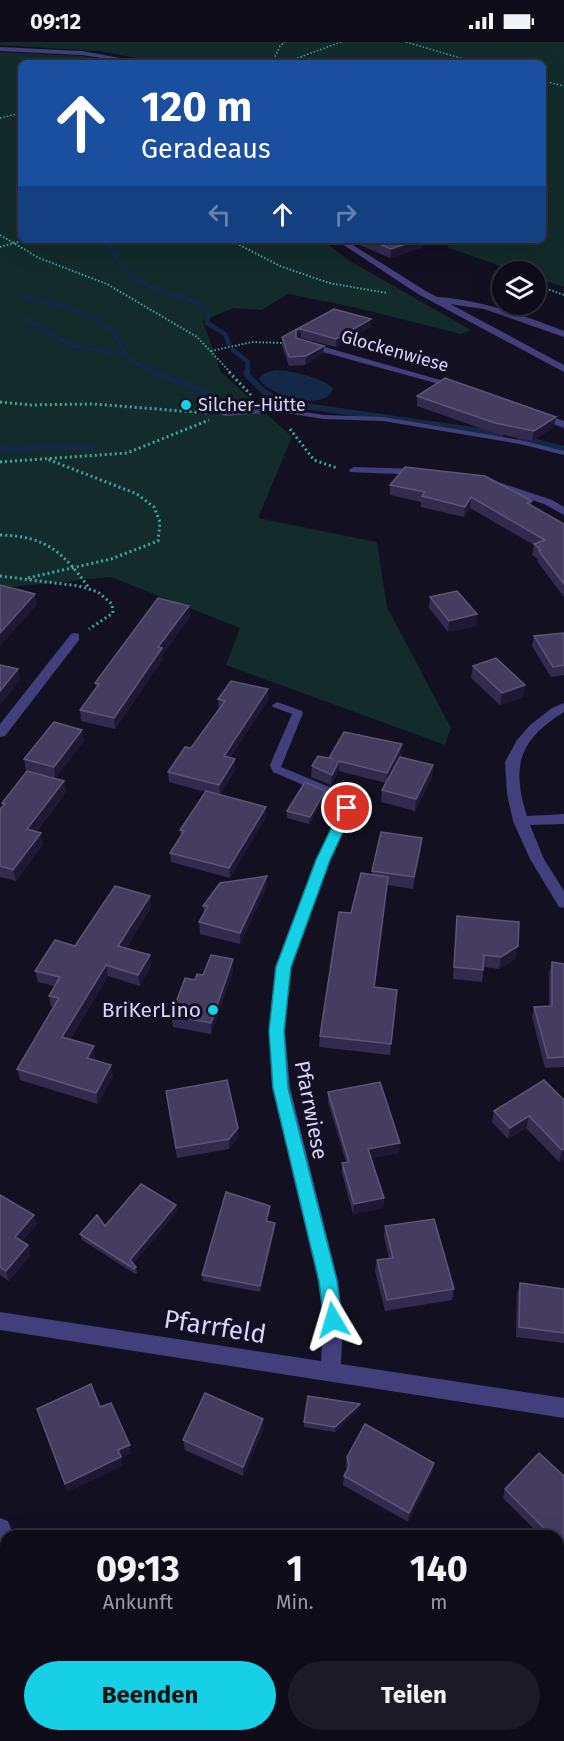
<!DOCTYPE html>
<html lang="de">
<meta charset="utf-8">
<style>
:root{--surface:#0e0c19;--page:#1c1a26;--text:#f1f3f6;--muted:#9b9ba2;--line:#2e2c38;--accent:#16d0e5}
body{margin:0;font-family:"Fira Sans",sans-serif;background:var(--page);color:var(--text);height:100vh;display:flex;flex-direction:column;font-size:22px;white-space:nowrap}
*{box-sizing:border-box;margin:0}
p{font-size:20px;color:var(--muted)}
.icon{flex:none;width:33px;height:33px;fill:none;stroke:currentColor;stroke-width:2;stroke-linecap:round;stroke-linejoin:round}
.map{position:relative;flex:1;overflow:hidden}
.panel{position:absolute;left:0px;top:1488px;width:564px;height:212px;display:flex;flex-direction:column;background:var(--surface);border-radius:18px 18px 0 0;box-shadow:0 6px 24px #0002,0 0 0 2px var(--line)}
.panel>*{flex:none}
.top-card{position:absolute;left:18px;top:18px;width:528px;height:183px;border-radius:9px;box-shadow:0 6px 24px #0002,0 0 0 2px var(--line);background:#1a4fa0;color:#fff;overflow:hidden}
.buttons{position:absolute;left:492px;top:219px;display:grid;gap:12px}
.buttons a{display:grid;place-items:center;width:54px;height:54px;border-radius:50%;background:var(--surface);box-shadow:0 6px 24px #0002,0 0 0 2px var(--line);font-size:30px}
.pin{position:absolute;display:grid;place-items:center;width:51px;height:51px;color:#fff;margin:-26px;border:3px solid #fff;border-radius:50%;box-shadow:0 2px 6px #0007}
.me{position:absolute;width:66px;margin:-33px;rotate:353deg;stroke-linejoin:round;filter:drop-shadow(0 0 4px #0008)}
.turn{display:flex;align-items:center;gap:21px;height:126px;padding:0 24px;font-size:27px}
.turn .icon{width:78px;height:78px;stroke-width:2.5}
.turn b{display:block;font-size:42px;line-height:51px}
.lanes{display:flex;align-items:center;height:57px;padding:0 24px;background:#0003;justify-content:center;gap:30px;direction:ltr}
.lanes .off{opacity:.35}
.eta{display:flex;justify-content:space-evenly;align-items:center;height:102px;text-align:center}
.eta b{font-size:36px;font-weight:700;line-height:42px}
.cta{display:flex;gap:12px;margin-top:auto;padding:12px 24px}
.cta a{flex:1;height:69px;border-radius:36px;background:var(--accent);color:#111;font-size:24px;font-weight:700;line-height:69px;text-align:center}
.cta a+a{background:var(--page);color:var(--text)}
.status{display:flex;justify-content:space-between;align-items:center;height:42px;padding:0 30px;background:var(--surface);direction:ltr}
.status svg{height:16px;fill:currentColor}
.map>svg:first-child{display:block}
.green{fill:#132b2a}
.water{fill:#142847}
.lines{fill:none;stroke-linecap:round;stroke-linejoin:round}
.stream-far1{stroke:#142847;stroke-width:4.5}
.stream{stroke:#142847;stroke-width:6}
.path-far2{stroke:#3aa9a2;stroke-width:1.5;stroke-dasharray:1.5 2;stroke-linecap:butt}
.path-far1{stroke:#3aa9a2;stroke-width:2;stroke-dasharray:1.5 2;stroke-linecap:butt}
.path{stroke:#3aa9a2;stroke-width:3;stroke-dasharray:2 3;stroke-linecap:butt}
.service{fill:#423f7c;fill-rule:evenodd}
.minor{fill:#423f7c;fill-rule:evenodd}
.tertiary{fill:#423f7c;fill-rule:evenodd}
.wall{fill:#322b4d}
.shaded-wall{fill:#1e1834}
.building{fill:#443d60;stroke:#5b5578;stroke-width:1.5}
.route{fill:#16d0e5;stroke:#0e8795;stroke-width:1.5}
.poi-dot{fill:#16d0e5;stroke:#131021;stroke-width:2}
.labels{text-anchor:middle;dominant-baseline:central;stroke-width:6;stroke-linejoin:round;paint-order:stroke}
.far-street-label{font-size:18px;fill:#d9d4fb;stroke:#131021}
.far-poi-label{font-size:18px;fill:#d9d4fb;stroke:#131021;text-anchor:start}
.poi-label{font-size:21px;fill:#d9d4fb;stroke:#131021;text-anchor:end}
.street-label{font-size:21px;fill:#d9d4fb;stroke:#131021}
.near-street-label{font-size:26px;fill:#d9d4fb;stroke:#131021}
</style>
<div class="status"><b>09:12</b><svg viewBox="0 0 49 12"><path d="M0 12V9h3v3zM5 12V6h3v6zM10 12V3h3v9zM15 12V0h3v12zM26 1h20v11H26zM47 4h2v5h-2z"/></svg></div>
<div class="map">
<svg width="564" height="1699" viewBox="0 0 564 1699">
<rect width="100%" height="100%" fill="#131021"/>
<g class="green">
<path d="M0,0H564V245L536,236V230L515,229L449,206L444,198H543V21H164L98,9L0,3Z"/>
<path d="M0,10L83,14L125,21H21V198H323L348,218L471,288L461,292L353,265L288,252L261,268L233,266L203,279L221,330L292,395L258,476L377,500L387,565L451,686L445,703L226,623L240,586L111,535L0,546Z"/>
</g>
<path class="water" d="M276,328C293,329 320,335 333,346C328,371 267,354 259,336L265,331Z"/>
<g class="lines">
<g class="stream-far1">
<path d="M107,198C124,233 137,242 175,253C188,257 198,259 208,270L207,281L225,292L229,302"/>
<path d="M24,255L72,267L95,276L113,289L128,317L156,331"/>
<path d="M28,277L54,294L74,304L124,312"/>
<path d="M233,308L248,320L247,331"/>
</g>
<g class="stream">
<path d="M152,330L189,343L228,363"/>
<path d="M247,330V333L264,350L284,361L501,392"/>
<path d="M520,396L564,407"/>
<path d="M0,408L9,406L21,408L37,404L92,405"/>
</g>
<g class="path-far2">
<path d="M406,0L477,21"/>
<path d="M272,21L280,4L285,0"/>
<path d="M284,21L341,0"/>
<path d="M543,39L564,44"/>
<path d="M0,76L21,71"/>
</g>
<g class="path-far1">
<path d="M0,193L39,216L107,242L197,295L231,331"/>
<path d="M230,198L280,224L329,241L387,251"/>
<path d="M0,205L25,198"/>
<path d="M536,243L564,253"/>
<path d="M211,309L252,300L284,301"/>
</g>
<g class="path">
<path d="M229,330L251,353"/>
<path d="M0,360L31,363L93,362L208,371"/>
<path d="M290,387L314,418L337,426"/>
<path d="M0,420L127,411L209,378"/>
<path d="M0,493C46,494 63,510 89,546"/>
<path d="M0,534L79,544L98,550L112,562L113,571L89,587"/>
<path d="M28,536L111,517L158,499L160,480L154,465L137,452L47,417"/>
</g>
<g class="service">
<path d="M278,366L324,373L383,375L520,398L564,409V413L520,402L383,379L324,377L278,370L224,374L220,372L224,370Z"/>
<path d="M277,660L302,669L303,671L281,725L332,746L353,766L327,821L323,822L317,818L341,767L324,752L273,730L270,723L292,672L273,665L272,663Z"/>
</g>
<g class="minor">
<path d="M438,255C482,258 523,273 564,289V295L484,267L435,260L434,258Z"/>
<path d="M301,300H307L465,345L457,347L301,304Z"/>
<path d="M536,369L564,379V386L532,374V370Z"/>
<path d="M354,425L421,427L426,430L421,433L350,430L349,428Z"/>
<path d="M486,436L552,458L564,465V473L544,462L482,441V437Z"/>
<path d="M75,591L79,592V598L5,694L0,695V682L71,592Z"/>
<path d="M564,661V670C519,698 511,724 527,774L564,772V782L530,783L544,817L564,849V866L559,865L530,817L513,779L507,752L505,720L517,698L530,683L552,666Z"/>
<path d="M323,813L330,818L291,925L285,989L290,1045L338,1239L343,1278L341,1322L564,1356V1376L0,1288V1270L321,1319L323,1278L318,1239L272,1045L269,989L275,925L316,818Z"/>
<path d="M0,1476L8,1479L14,1494H6V1513L0,1510Z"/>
<path d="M144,1694H172L174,1699H146Z"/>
</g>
<g class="tertiary">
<path d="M0,5L82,9L148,21H133L82,13L0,9Z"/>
<path d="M336,198H345L424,248L564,323V330L418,252Z"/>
</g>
</g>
<g class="wall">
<path d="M348,198H424L423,205L390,216Z"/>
<path d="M334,267L370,285L336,305L301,296L297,297L324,304L323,312L305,323L289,324L282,304V295Z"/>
<path d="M417,354L556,375L554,385L532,399L494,391L417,364Z"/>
<path d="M390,443L532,459L531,464L564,482V555L537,519L538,517L532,513L534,503L470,466L464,475L421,465V460L390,453Z"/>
<path d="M430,555L476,584L448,590L429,566Z"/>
<path d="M189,564L190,575L163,611V617L115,687L81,679L80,668L96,646L95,641Z"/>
<path d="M564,591V633L551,635L532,604L534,594Z"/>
<path d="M473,624L523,655L500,663L471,636Z"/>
<path d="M218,657L268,658L230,716L235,728L220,753L266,775L230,836L171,820L170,811L181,794L180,788L206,750L169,740L168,730L191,706L219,667Z"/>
<path d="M84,699L55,736L26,728L24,717Z"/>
<path d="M401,713L400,715L433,723L432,735L415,769L381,760L382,748L386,741L339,729L331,743L311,735L312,724L329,716Z"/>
<path d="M64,739L66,750L36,790L43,802L16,839L0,835V767L3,764L2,761Z"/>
<path d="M324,755L309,782L287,776V769Z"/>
<path d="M421,808L413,847L387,843L375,945L397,948L390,1013L319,1005L320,994L351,871L372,832V829Z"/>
<path d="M267,834V845L240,902L200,892L199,880L204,872L203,864Z"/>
<path d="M150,854L151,865L126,906L151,924L140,944L108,934L70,997L95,1015L94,1018L113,1034L98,1062L20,1038L17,1027L54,965H51L49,954L54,944L38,940L35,929L75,904Z"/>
<path d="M457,874L516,916L499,927L484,925L482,940L453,937L456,886Z"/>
<path d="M233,917V929L211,992L173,985L171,974L195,938Z"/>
<path d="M552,920L564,922V1025L545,1026L532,975L534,965L549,964V931Z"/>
<path d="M166,1049L238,1096L229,1107L177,1116Z"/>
<path d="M328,1050L399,1111L371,1116L384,1156L383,1166L353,1172L342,1131V1121L346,1120L328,1060Z"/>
<path d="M564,1058V1117L559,1120L526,1086L508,1097L492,1080L494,1069Z"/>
<path d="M0,1153L34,1173L36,1183L22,1199L28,1203L30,1213L9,1239L0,1233Z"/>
<path d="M176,1163L177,1169L133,1222L136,1225L137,1231L135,1232L82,1198L80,1192L105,1184Z"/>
<path d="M270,1164V1170L268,1179L275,1186L260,1250L203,1239L202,1233Z"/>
<path d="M385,1184L454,1247L452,1258L385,1269L375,1229L377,1218L389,1216L384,1195Z"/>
<path d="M520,1241L564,1247V1301L516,1295L517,1252Z"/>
<path d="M359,1367L335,1390L304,1385V1380Z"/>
<path d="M264,1386L243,1434L185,1408L183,1398Z"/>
<path d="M347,1415L434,1421L432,1431L408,1480L343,1443L344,1434L347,1428L346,1424Z"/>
<path d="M564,1434V1559L558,1553V1494H541L503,1456L505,1447Z"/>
<path d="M265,1694H314L321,1699H271Z"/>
</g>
<g class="shaded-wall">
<path d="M418,198H424L423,205L390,216L391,207Z"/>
<path d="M371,277L370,285L336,305V297Z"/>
<path d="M301,287V296L296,297V288Z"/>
<path d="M324,304L323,312L305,323L306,314Z"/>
<path d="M556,375L554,385L532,399L534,389Z"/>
<path d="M471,455L470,466L464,475L465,465Z"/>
<path d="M35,552L37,563L0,604V591Z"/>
<path d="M189,564L190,575L163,611V617L115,687L114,676L158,605Z"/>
<path d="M477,572L476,584L448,590L449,579Z"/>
<path d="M18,627L20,638L0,664V649Z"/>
<path d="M525,643L523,655L500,663L502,651Z"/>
<path d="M268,647V658L224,725V714Z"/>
<path d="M82,688L84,699L55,736L54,725Z"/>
<path d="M402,702L401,713L386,742L387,731Z"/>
<path d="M235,717V728L220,753L219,743Z"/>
<path d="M339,719V729L331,743L332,733Z"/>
<path d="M433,723L432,735L415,769L416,757Z"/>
<path d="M64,739L66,750L29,798L27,787Z"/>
<path d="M325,749L324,755L309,782L310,775Z"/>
<path d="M266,765V775L230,836L229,826Z"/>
<path d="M41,791L43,802L16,839L13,828Z"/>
<path d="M422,796L421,808L413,847L414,835Z"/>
<path d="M267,834V845L240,902V891Z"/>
<path d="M150,854L151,865L120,915L118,904Z"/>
<path d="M518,904L516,916L499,927L501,915Z"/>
<path d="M150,913L151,924L140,944L138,933Z"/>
<path d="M233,917V929L211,992V981Z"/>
<path d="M106,923L108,934L64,1006L62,995Z"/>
<path d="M94,1004L95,1015L89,1027L87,1016Z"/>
<path d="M111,1023L113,1034L98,1062L96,1051Z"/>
<path d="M529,1074L526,1086L508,1097L510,1086Z"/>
<path d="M238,1086V1096L229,1107V1097Z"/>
<path d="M400,1101L399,1111L368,1117V1107Z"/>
<path d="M564,1107V1117L559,1120L562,1108Z"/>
<path d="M384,1156L383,1166L353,1172L354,1162Z"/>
<path d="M176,1163L177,1169L131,1224L130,1218Z"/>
<path d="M270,1164V1170L266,1185V1179Z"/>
<path d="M34,1173L36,1183L17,1205L15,1195Z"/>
<path d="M275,1181V1186L260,1250V1244Z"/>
<path d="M28,1203L30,1213L9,1239L6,1229Z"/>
<path d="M360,1362L359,1367L335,1390V1385Z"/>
<path d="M263,1377L264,1386L243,1434V1425Z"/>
<path d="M130,1403L131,1412L121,1416L123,1424L67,1450L65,1442L118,1408Z"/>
<path d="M434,1421L432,1431L408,1480L409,1471Z"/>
</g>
<g class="building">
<path d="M370,198H418L391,207Z"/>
<path d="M334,267L371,277L336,297L301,287L296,288V296L324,304L306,314L289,315L282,295Z"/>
<path d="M445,336L556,375L534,389L495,381L417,354Z"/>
<path d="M405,425L485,434L532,459L527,461L564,482V542L539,509L541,508L534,502L545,498L471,455L465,465L422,454L425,450L390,443Z"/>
<path d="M0,543L35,552L0,591Z"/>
<path d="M457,549L477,572L449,579L430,555Z"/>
<path d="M158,556L189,564L158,605L162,606L114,676L80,668L99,642L95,641Z"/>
<path d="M564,591V623L553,625L534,594Z"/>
<path d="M496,616L525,643L502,651L473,624Z"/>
<path d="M0,623L18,627L0,649Z"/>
<path d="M231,639L268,647L224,714L235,717L219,743L168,730L185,705L191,706L225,659L218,657Z"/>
<path d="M54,680L82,688L54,725L24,717Z"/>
<path d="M344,690L402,702L387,731L339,719L332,733L312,724L318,714L334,717L329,716Z"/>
<path d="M400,715L433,723L416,757L382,748Z"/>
<path d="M27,729L64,739L27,787L41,791L13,828L0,824V767L5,762L2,761Z"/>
<path d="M305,740L325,749L310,775L287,769Z"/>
<path d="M206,749L266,765L229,826L170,811L184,789L180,788Z"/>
<path d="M381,790L422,796L414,835L372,829Z"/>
<path d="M361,831L388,835L374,945L397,948L391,1002L320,994L339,870L351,871Z"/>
<path d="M267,834L240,891L199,880L208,864H203L220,841Z"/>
<path d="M115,844L150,854L118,904L150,913L138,933L106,923L62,995L94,1004L87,1016L111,1023L96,1051L17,1027L59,956L49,954L60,935L35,929L55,898L75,904Z"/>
<path d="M457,874L519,880L518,904L501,915L484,913L483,928L454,925Z"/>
<path d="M211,913L233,917L211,981L171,974L185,936L195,938L197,932L203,933Z"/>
<path d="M552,920L564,922V1015L548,1016L534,965L552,964Z"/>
<path d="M227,1038L238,1086L229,1097L176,1106L166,1049Z"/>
<path d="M544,1038L564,1058V1107L562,1108L529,1074L510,1086L494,1069Z"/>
<path d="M380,1040L400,1101L368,1107L384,1156L354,1162L342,1121L349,1120L328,1050Z"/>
<path d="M141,1142L176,1163L130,1218L136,1225L134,1227L80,1192L97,1173L105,1184Z"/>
<path d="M226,1150L270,1164L266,1179L275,1181L260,1244L202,1233Z"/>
<path d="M0,1153L34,1173L15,1195L28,1203L6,1229L0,1225Z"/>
<path d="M434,1177L454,1247L387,1258L377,1218L393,1216L385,1184Z"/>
<path d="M520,1241L564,1247V1291L519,1285Z"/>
<path d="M91,1342L100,1365L111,1361L130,1403L118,1408L121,1415L65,1442L37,1367Z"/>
<path d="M205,1351L263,1377L243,1425L183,1398Z"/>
<path d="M308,1354L360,1362L335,1385L304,1380Z"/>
<path d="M365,1382L434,1421L409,1471L344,1434L349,1424L347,1415Z"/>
<path d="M539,1411L564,1434V1548L558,1542V1507L561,1503L558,1500V1494H552L505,1447Z"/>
<path d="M0,1652L6,1660V1694H32L36,1699H0Z"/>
<path d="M272,1694H314L321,1699H277Z"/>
</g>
<path class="route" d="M347,762L354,766L330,818L291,925L284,989L288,1046L337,1239L342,1278L339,1284L333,1287L327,1284L324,1278L319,1239L273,1046L269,989L276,925L316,818L341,766Z"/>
<g class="poi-dot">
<circle cx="186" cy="363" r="6"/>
<circle cx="213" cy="968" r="6"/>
</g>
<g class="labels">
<g class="far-street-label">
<text transform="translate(395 309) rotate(16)">Glockenwiese</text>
</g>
<g class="far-poi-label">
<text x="198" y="363">Silcher-Hütte</text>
</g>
<g class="poi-label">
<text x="201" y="968">BriKerLino</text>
</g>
<g class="street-label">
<text transform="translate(311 1068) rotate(79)">Pfarrwiese</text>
</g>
<g class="near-street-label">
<text transform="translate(215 1285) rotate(9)">Pfarrfeld</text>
</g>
</g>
</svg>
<div class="buttons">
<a><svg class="icon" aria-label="layers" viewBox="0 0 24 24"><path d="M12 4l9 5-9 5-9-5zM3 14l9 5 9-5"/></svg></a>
</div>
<div class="pin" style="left:347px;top:766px;background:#d93025"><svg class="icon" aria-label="arrive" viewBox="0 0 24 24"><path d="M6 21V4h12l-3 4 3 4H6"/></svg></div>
<svg class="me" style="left:333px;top:1278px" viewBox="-20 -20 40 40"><path d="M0-17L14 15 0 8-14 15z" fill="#16d0e5" stroke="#fff" stroke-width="4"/></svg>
<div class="top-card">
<div class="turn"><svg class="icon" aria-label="ahead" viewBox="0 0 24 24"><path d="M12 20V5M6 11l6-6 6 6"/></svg><div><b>120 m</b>Geradeaus</div></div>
<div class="lanes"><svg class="icon off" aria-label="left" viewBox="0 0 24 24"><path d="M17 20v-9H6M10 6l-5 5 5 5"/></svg><svg class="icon" aria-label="ahead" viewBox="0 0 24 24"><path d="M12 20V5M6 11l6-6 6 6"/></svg><svg class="icon off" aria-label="right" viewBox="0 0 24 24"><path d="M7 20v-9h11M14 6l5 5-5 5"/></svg></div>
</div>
<section class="panel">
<div class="eta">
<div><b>09:13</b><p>Ankunft</p></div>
<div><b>1</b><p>Min.</p></div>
<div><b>140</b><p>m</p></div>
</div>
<div class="cta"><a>Beenden</a><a>Teilen</a></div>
</section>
</div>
